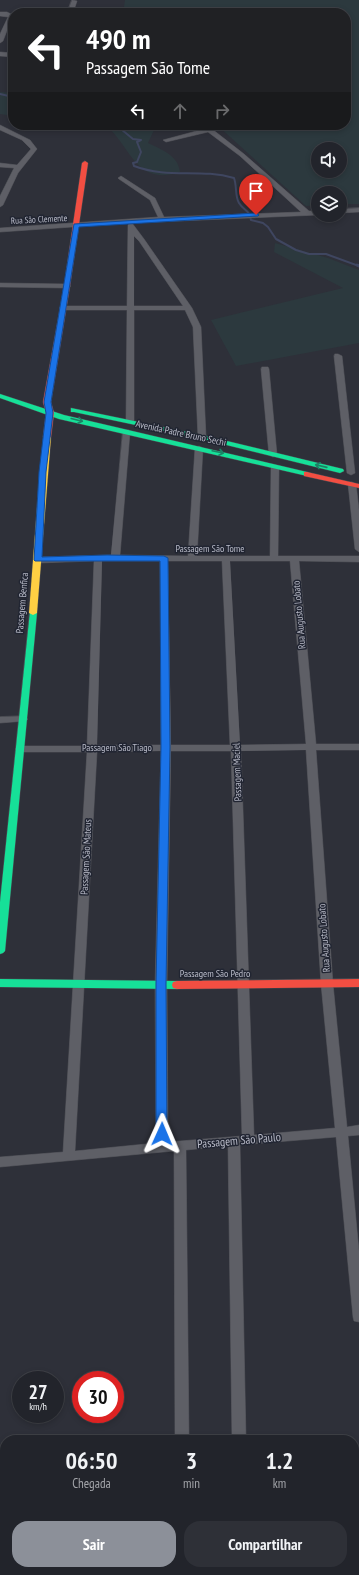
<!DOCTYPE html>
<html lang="pt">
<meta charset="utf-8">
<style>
:root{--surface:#22242b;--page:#2e3037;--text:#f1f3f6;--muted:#a2a4a9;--line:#3f4147;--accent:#8c9099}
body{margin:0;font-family:"PT Sans Narrow",sans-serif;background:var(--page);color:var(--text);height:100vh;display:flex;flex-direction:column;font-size:15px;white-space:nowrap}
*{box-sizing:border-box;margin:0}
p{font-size:13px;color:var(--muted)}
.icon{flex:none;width:22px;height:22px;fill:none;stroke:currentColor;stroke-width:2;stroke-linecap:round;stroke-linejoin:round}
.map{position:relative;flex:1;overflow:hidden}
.details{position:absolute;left:0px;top:1435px;width:359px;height:140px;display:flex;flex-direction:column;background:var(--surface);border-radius:16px 16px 0 0;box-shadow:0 2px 6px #0003,0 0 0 1px var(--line)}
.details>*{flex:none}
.top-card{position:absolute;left:8px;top:8px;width:343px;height:122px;border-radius:16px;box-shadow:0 2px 6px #0003,0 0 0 1px var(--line);background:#202124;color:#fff;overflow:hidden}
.fabs{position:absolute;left:311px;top:142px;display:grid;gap:8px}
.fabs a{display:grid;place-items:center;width:36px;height:36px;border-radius:50%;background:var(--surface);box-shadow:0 2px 6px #0003,0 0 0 1px var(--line);font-size:20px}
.speed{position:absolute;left:12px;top:1371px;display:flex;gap:8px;font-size:20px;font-weight:700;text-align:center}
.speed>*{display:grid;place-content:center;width:52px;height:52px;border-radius:50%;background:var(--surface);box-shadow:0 2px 6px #0003,0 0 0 1px var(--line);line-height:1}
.speed small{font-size:10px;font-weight:400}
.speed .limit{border:6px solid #d22;background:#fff;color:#111}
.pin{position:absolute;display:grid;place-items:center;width:34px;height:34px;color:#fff;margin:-41px -17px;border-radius:50% 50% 50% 0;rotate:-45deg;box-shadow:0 0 4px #0007}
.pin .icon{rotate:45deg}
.me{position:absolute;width:44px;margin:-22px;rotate:1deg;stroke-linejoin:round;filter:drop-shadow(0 0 3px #0008)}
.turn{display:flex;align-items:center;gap:14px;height:84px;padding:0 12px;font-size:18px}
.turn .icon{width:52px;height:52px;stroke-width:2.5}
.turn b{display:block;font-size:28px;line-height:34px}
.lanes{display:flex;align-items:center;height:38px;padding:0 12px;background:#0003;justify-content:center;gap:20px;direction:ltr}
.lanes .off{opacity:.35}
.eta{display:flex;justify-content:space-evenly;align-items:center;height:68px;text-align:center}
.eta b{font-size:24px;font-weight:700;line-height:28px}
.primary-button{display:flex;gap:8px;margin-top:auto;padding:8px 12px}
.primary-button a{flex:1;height:46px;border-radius:16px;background:var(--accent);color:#fff;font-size:16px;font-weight:700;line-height:46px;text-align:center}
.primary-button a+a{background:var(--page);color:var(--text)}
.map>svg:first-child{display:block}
.green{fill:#2c393e;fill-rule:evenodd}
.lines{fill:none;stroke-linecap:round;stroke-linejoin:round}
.stream-far1{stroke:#3f4660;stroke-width:2}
.stream{stroke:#3f4660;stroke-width:3}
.street-casing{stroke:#4a4b52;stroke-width:1}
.fast-casing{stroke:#4a4b52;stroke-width:1}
.slow-casing{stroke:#4a4b52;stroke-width:1}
.jam-casing{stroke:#4a4b52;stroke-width:1}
.street{fill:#5e5f66;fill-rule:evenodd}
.fast{fill:#16e098;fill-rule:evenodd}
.slow{fill:#ffcf43;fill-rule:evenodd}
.jam{fill:#f24e42;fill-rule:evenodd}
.oneway{stroke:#1c8265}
.route{fill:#1a73e8;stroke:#114b97}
.labels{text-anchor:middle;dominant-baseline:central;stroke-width:3;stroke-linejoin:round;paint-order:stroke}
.far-street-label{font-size:9px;fill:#b9bbc8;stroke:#212532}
.street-label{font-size:10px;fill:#b9bbc8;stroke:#212532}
.near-street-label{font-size:12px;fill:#b9bbc8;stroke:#212532}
</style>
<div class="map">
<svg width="359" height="1575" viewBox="0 0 359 1575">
<rect width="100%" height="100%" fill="#2e3039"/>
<g class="green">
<path d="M125,0H359V204H340V193H318V205L306,206L217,125H346V13H123ZM318,149H340V171H318Z"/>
<path d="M0,92L13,93V116L0,114Z"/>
<path d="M106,125H134L154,130L148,143C162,150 178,155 180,172C136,186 133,150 106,125Z"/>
<path d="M275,243L328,258L359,270V343L236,366L211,320L343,288L274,252Z"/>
</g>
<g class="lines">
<g class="stream-far1">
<path d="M0,94L13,97"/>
<path d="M116,125L133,139L141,140L137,142L141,152L137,162L133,163L134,166C169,179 199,168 234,178C237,186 235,197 239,203C244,211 249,209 251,220L263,223L268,227L276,239L296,250L309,254H326L359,266"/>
</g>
<path class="stream" d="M357,265L359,266"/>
<defs>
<g id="street">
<path d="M72,0L77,1L73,13H67Z"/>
<path d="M0,12H7L13,15L3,41L0,43V34L8,17L0,16Z"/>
<path d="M0,52L13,53V57L0,56Z"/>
<path d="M0,125L30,140L37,149L18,173L3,205L0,207V196L14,168L0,167V163L17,165L31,149L22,140L0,130Z"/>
<path d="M198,125H206L212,129L244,154L309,211H318V215L132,223L144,239L192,308L201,327L206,437L202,439L198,437L193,327L185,310H134V421L130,423L126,421L127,310H63L59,308L63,306H127L128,225L130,223L0,232V228L158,217L150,200L119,179L118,178L121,176L155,198L164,217L301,212L240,156L208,132L166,142L163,140L204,129ZM134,236L139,241L183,306H134Z"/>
<path d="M359,208V212L340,213V209Z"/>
<path d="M0,283L67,284L71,286L67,288L0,287Z"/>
<path d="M335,354H338L342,356L355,473L351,475L347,473L334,356Z"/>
<path d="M262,367H268L269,369L277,455L273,457L269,455L261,369Z"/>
<path d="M123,430H129L130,432L120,555L188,556L195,448L199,446L203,448L197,556H270L271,467L275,465L279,467L278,556H359V562L299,561L316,744H359V750H316L333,984L347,1127L359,1125V1135L348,1136L359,1251V1322L354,1321L353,1317L336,1137L240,1145L246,1440H232L228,1146L186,1150L189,1440H175L174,1151L0,1167V1157L63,1152L87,752H20L15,749L20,746H87L94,561L38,563L34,560L38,557L111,555ZM102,561H160L161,745H97ZM168,561H222L230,745H171ZM230,561H290L306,744L240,745ZM306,750L321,984L335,1128L254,1135L241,751ZM161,751L155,985L156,1143L75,1151L97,752ZM171,751H231L242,1136L168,1142L167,985Z"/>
<path d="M349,482H352L356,484L359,510V552L355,549L348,484Z"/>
<path d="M23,716L28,719L26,721L0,723V717Z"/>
<rect x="176" y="1570" width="14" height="5"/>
<rect x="235" y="1570" width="14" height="5"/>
</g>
<g id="fast">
<path d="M0,394L64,415L307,472L311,474L307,476L59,419L0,398Z"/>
<path d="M71,408L202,435L343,469L344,471L340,473L202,439L74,412H71Z"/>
<path d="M30,611H36L37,613L5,951L3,953L0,954V902Z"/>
<path d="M0,979L177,981L181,982L182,985L181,988L177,989L0,987Z"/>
</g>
<path id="slow" d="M44,435H50L51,437L37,613L33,615L29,613L39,481Z"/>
<g id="jam">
<path d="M85,161L88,163L70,286L51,402L54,413L51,437L47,439L43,437L46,413L43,402L64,286L82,163Z"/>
<path d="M304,472H307L359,484V488L304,476Z"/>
<path d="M359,979V987L177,989L173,988L172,985L173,982L177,981Z"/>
</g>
</defs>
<use href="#street" class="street-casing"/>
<use href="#fast" class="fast-casing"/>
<use href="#slow" class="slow-casing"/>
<use href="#jam" class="jam-casing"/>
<use href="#street" class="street"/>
<use href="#fast" class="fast"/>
<use href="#slow" class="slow"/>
<use href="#jam" class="jam"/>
</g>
<defs><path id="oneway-shaft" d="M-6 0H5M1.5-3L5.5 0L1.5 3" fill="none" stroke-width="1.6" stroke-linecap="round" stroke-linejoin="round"/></defs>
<g class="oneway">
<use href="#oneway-shaft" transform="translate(77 420) rotate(14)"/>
<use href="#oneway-shaft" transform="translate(218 452) rotate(12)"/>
<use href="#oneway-shaft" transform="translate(321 466) rotate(-167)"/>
</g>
<path class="route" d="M256,213L259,215L258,216L79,227L51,402L53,413L46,472L42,557L107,555L164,556L168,558L170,747L166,984L167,1134L166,1137L162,1139L158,1137L156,1134V984L161,747L160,561H35L34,560L39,472L46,413L44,402L74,224Z"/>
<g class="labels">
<g class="far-street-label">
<text transform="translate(39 219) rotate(-3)">Rua São Clemente</text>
</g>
<g class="street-label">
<text transform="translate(181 433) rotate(12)">Avenida Padre Bruno Sechi</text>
<text x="210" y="548">Passagem São Tome</text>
<text transform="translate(22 603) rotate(-85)">Passagem Benfica</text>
<text transform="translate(299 615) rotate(-95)">Rua Augusto Lobato</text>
<text x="117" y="747">Passagem São Tiago</text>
<text transform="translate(237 772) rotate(-92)">Passagem Maciel</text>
<text transform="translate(86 857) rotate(-87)">Passagem São Mateus</text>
<text transform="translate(324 938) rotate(-94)">Rua Augusto Lobato</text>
<text x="215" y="973">Passagem São Pedro</text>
</g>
<g class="near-street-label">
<text transform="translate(239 1140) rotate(-5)">Passagem São Paulo</text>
</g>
</g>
</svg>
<div class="fabs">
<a><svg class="icon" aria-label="sound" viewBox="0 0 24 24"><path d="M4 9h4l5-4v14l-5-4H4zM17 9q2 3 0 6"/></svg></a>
<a><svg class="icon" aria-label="layers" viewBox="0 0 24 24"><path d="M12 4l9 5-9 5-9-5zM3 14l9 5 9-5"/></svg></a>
</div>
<div class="speed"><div>27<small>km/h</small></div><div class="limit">30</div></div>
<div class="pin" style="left:256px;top:215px;background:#d93025"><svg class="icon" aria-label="arrive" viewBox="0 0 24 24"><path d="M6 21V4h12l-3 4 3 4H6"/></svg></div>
<svg class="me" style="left:162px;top:1134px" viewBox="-20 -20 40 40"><path d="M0-17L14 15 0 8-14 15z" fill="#1a73e8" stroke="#fff" stroke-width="4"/></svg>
<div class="top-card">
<div class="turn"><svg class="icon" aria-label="left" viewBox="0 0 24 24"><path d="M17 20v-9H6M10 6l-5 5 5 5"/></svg><div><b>490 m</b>Passagem São Tome</div></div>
<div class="lanes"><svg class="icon" aria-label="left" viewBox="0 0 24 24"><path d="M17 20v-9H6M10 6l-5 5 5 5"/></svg><svg class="icon off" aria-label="ahead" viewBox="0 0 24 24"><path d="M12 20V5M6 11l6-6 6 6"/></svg><svg class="icon off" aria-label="right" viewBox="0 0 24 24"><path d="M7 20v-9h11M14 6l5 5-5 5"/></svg></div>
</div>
<section class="details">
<div class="eta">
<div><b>06:50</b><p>Chegada</p></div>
<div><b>3</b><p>min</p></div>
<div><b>1.2</b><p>km</p></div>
</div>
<div class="primary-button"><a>Sair</a><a>Compartilhar</a></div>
</section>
</div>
